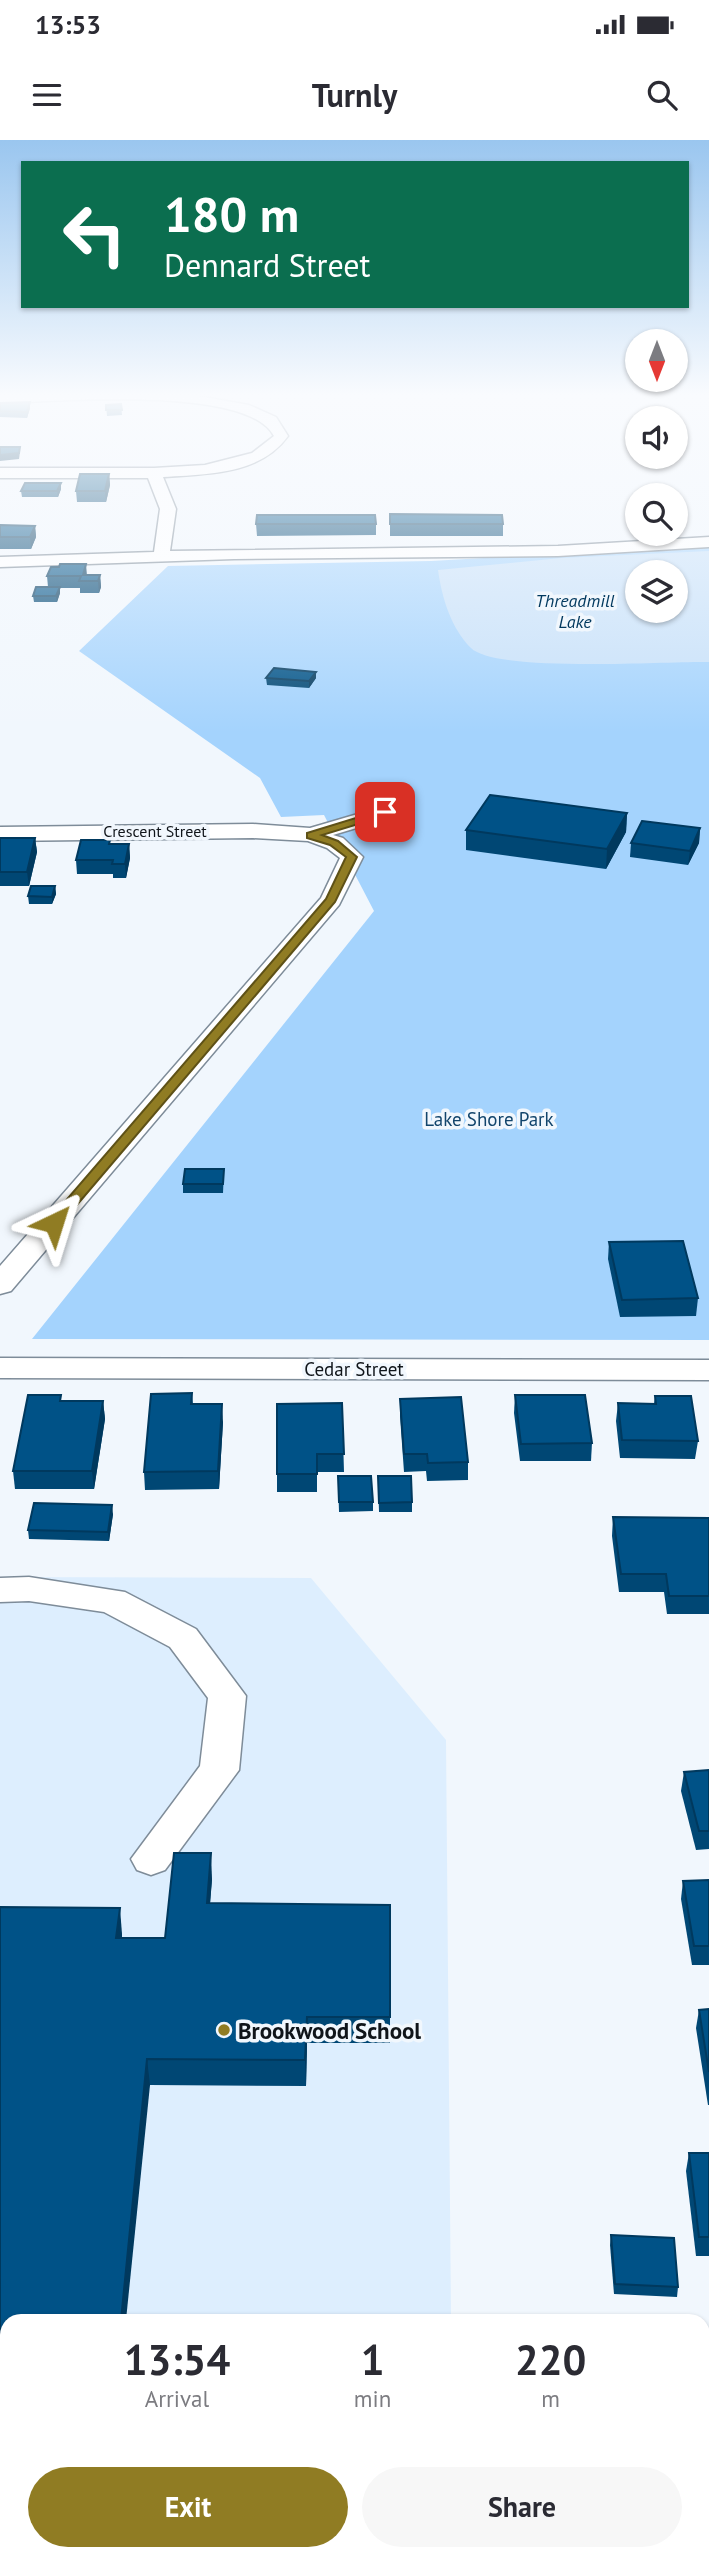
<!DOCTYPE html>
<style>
:root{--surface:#fff;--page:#f7f7f7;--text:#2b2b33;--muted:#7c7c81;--accent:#907c23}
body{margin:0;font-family:"PT Sans",sans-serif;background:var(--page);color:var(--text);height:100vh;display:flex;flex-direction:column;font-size:26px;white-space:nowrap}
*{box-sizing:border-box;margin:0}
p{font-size:23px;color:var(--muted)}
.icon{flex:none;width:38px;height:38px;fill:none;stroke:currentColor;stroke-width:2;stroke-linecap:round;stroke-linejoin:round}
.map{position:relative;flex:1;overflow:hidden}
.details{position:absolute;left:0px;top:2174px;width:710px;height:247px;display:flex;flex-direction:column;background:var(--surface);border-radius:21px 21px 0 0;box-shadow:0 2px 5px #0004}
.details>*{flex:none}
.hud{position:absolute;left:21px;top:21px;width:668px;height:147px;border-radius:0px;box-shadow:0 2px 5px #0004;background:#0b6e4f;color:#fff;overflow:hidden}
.needle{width:46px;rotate:180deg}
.tools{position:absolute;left:625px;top:189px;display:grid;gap:14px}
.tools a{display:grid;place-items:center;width:63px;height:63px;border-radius:50%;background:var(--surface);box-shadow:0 2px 5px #0004;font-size:35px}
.pin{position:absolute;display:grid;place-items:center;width:60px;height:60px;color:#fff;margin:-30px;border-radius:14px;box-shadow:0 4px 10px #0006}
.me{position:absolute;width:77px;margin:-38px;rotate:41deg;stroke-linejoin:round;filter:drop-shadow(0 0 5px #0008)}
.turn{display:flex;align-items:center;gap:24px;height:147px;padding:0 28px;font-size:32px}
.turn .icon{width:91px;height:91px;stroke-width:2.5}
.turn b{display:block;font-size:49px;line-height:60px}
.eta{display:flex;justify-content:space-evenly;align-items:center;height:119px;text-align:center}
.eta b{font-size:42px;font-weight:800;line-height:49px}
.action{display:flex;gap:14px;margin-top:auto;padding:14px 28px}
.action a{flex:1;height:80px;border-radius:42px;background:var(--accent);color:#fff;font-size:28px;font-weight:800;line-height:80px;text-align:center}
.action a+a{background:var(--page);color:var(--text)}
.status{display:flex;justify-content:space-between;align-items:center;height:49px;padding:0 35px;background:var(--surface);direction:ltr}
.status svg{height:19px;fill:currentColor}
header{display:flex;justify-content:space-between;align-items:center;height:91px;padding:0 28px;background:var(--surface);font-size:32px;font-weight:800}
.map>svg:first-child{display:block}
.built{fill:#ddeefe}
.green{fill:#a4d3fd;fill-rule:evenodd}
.water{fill:#c6e0f9;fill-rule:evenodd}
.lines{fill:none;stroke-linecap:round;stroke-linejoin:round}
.minor-casing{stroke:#7e8c99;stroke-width:3}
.minor{fill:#fff;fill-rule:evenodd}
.wall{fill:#004774}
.shaded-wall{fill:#00395e}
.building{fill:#005287;stroke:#00395e;stroke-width:2}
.route{fill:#907c23;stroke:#5e5117;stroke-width:2}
.poi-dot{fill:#907c23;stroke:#f1f7fd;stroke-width:2.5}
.labels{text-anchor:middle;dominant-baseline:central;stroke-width:7;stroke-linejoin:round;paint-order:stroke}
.far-street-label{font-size:16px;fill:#10151a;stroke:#f1f7fd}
.far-water-label{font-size:18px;font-style:italic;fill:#01385e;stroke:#f1f7fd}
.park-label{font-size:19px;fill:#12456c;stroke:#f1f7fd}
.street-label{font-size:19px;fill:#10151a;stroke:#f1f7fd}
.near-poi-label{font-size:23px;font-weight:bold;fill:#10151a;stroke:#f1f7fd;text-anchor:start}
</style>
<div class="status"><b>13:53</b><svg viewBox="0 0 49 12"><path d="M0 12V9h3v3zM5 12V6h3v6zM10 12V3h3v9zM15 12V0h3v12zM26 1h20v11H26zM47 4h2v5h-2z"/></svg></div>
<header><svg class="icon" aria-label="menu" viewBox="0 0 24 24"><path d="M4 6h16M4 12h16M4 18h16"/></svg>Turnly<svg class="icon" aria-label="search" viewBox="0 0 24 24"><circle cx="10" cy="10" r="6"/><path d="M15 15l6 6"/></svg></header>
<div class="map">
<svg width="709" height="2420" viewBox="0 0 709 2420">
<rect width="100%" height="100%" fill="#f1f7fd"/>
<path class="built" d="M0,1437L311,1438L446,1600L451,2180H7V2413H453V2420H0Z"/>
<path class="green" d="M709,405V1200L32,1199L374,771L324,675L281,677L260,638L79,511L168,426L431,421ZM637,432H676V471H637Z"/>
<path class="water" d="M709,411V522C666,521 496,533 471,508C451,488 442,458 438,430L561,418ZM637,432H676V471H637Z"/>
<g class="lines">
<defs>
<g id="minor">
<path d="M187,254L249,265L276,277L288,296C260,335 207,334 163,337L176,369L170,411L558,406L709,397V407L558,416L234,419L0,427V417L154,412L160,369L148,338H0V328H154L205,325L252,313L274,296C247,244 54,262 0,263V255Z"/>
<path d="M385,666L393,667L396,672L393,677L333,695L343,698L363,717L339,765L11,1151L0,1154V1126L321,758L340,718L327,708L308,701L253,698L0,701V687L253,684L310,688Z"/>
<path d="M0,1218L709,1220V1240L0,1238Z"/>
<path d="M29,1437L125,1452L196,1489L246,1556L239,1630L165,1730L151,1735L137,1730L131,1719L200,1626L208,1558L170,1507L104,1472L29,1461L0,1462V1438Z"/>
</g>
</defs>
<use href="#minor" class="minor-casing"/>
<use href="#minor" class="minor"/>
</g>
<g class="wall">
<path d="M30,262V268L27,278L0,277V263Z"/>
<path d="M121,264L122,275L107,276L106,265Z"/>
<path d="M109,334L110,345L106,362H77L76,351Z"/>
<path d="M61,349L58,357H22L21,351Z"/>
<path d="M390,374L503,384V396H390Z"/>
<path d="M256,384H376V395L257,396Z"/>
<path d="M0,386H35L36,397L31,409H0Z"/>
<path d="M100,435L101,447L99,453H80V448H60V453L57,462H34L33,456L48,447L47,436Z"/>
<path d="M266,538H316L309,548L267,545Z"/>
<path d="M627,673L626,692L606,729L466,710V690Z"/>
<path d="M700,688L699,703L688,725L630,717L631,703Z"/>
<path d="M0,698H35L37,712L29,746H0Z"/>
<path d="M110,700V704H129L130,718L126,738H113V734H77L76,720Z"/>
<path d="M55,746L56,754L52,764H29L28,756Z"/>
<path d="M224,1029L223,1053H183V1044Z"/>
<path d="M609,1102L698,1158L696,1176L620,1177L608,1119Z"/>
<path d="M192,1253L193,1264L223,1282L219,1349L145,1350L144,1332Z"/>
<path d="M515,1255L592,1303L591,1321H520L514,1273Z"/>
<path d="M655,1256L698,1301L695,1319L620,1318L616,1281L618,1263L654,1264Z"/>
<path d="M400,1259L468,1322V1340L427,1341L426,1331L404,1332L400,1276Z"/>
<path d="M62,1261H103L105,1279L94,1349H15L13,1331Z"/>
<path d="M342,1263L344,1332H317V1352H277V1334Z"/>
<path d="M338,1336L373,1362V1371L339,1372Z"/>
<path d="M378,1336L412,1362V1372H379Z"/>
<path d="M113,1374L109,1401L29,1399L28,1390Z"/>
<path d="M613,1377L709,1378V1474H667L664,1452H619L612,1396Z"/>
<path d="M709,1630V1709L696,1710L681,1651L684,1632Z"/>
<path d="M212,1739L210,1763L390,1877V1903H307L306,1946L150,1945L7,2180V2413H103L102,2420H0V1767L122,1794V1798H165Z"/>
<path d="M709,1740V1825H692L681,1759L683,1741Z"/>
<path d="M709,1869V1965H708L696,1888L699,1870Z"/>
<path d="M689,2013H709V2116H696L686,2031Z"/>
<path d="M611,2095L678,2147L677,2157L614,2154L610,2105Z"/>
</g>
<g class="shaded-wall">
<path d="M30,262V268L27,278V272Z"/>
<path d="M20,307V312L19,319L0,321V315Z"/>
<path d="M109,334L110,345L106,362L105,351Z"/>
<path d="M61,343V349L58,357L57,351Z"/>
<path d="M35,386L36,397L31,409L30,397Z"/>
<path d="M86,424L87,436L83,435Z"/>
<path d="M100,435L101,447L99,453L98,441Z"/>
<path d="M60,447V453L57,462L56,456Z"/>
<path d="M316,532V538L309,548V541Z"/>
<path d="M627,673L626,692L606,729L607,709Z"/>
<path d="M700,688L699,703L688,725L690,711Z"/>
<path d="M35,698L37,712L29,746L27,732Z"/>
<path d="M129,704L130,718L126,738L125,724Z"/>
<path d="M55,746L56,754L52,764V757Z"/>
<path d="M103,1261L105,1279L94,1349L92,1331Z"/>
<path d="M222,1264L223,1282L219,1349L218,1331Z"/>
<path d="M112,1365L113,1374L109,1401L108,1392Z"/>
<path d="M211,1713L212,1739L208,1789L207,1763Z"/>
<path d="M120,1768L122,1794L118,1824L116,1798Z"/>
<path d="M307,1877V1903L306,1946L305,1920Z"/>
<path d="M147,1919L150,1945L126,2180H121Z"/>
</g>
<g class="building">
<path d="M30,262L27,272L0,271V263Z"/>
<path d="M121,264L122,270H106V265Z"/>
<path d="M0,307H20L19,313L0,315Z"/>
<path d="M80,334H109L105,351H76Z"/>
<path d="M25,343H61L57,351H21Z"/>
<path d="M390,374L502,375L503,384H390Z"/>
<path d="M257,375H375L376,384H256Z"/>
<path d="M0,385L35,386L30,397H0Z"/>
<path d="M60,424H86L83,435H100L98,441H79L81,436H47L51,427H59Z"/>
<path d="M36,447H60L56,456H33Z"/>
<path d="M274,528L316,532L309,541L266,538Z"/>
<path d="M490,655L627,673L607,709L466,690Z"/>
<path d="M642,681L700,688L690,711L631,703Z"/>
<path d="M0,698H35L27,732H0Z"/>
<path d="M81,700H110L109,704H129L125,724H112L113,720H76Z"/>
<path d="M31,746H55L52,757L28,756Z"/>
<path d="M185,1029H224L223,1044H183Z"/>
<path d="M683,1101L698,1158L622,1160L609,1102Z"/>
<path d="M192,1253L191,1264H222L218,1331L144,1332L151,1254Z"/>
<path d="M28,1255H61L60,1261H103L92,1331H13Z"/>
<path d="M515,1255H585L592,1303L521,1304Z"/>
<path d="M655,1256H691L698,1301L622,1300L618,1263L656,1264Z"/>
<path d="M461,1257L468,1322L428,1323L427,1314H404L400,1259Z"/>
<path d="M342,1263L344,1314H317V1334H277V1264Z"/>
<path d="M338,1336H371L373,1362H339Z"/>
<path d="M378,1336H411L412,1362L379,1363Z"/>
<path d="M34,1363L112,1365L108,1392L28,1390Z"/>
<path d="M613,1377L709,1378V1456H669L666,1434H621Z"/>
<path d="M709,1630V1691H699L684,1632Z"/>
<path d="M174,1713H211L207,1763L390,1765V1877H307L305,1920L147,1919L121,2180H7V2396H0V1767L120,1768L116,1798H165Z"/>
<path d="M709,1740V1806H694L683,1741Z"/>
<path d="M709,1869V1932L699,1870Z"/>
<path d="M689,2013H709V2097H699Z"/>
<path d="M611,2095L674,2098L678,2147L615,2144Z"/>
</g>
<linearGradient id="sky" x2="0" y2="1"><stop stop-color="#9ac6ef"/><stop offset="0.43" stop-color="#f9fbfe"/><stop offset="1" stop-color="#f9fbfe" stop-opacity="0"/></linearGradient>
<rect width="709" height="593" fill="url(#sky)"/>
<path class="route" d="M385,669L390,672L388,675L322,695L338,701L357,717L335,762L59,1086H49L47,1083L49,1080L326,759L346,717L330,705L307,698V693Z"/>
<circle class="poi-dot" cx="224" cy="1890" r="7"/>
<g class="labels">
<g class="far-street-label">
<text x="155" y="691">Crescent Street</text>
</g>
<g class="far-water-label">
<text x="575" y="460">Threadmill<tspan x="575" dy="21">Lake</tspan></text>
</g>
<g class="park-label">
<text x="489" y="979">Lake Shore Park</text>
</g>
<g class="street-label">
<text x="354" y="1229">Cedar Street</text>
</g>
<g class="near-poi-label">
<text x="238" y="1890">Brookwood School</text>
</g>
</g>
</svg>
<div class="tools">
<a><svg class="needle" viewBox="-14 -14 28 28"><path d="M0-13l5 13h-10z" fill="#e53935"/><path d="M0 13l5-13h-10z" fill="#7c7c81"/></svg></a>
<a><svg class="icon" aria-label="sound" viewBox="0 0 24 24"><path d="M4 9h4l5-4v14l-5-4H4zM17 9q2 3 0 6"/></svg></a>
<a><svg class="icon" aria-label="search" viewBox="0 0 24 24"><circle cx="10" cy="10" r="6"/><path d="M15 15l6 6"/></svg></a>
<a><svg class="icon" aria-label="layers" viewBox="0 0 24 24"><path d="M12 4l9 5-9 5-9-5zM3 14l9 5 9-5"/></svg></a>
</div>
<div class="pin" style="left:385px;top:672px;background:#d93025"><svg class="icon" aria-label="arrive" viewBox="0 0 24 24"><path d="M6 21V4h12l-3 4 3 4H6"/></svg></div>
<svg class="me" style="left:54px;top:1083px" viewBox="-20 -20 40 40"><path d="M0-17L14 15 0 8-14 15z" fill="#907c23" stroke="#fff" stroke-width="4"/></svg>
<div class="hud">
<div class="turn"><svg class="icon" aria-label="left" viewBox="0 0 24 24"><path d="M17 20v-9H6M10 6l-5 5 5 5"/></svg><div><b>180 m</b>Dennard Street</div></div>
</div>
<section class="details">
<div class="eta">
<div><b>13:54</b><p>Arrival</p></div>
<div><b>1</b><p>min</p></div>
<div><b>220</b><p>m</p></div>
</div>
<div class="action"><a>Exit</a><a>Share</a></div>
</section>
</div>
